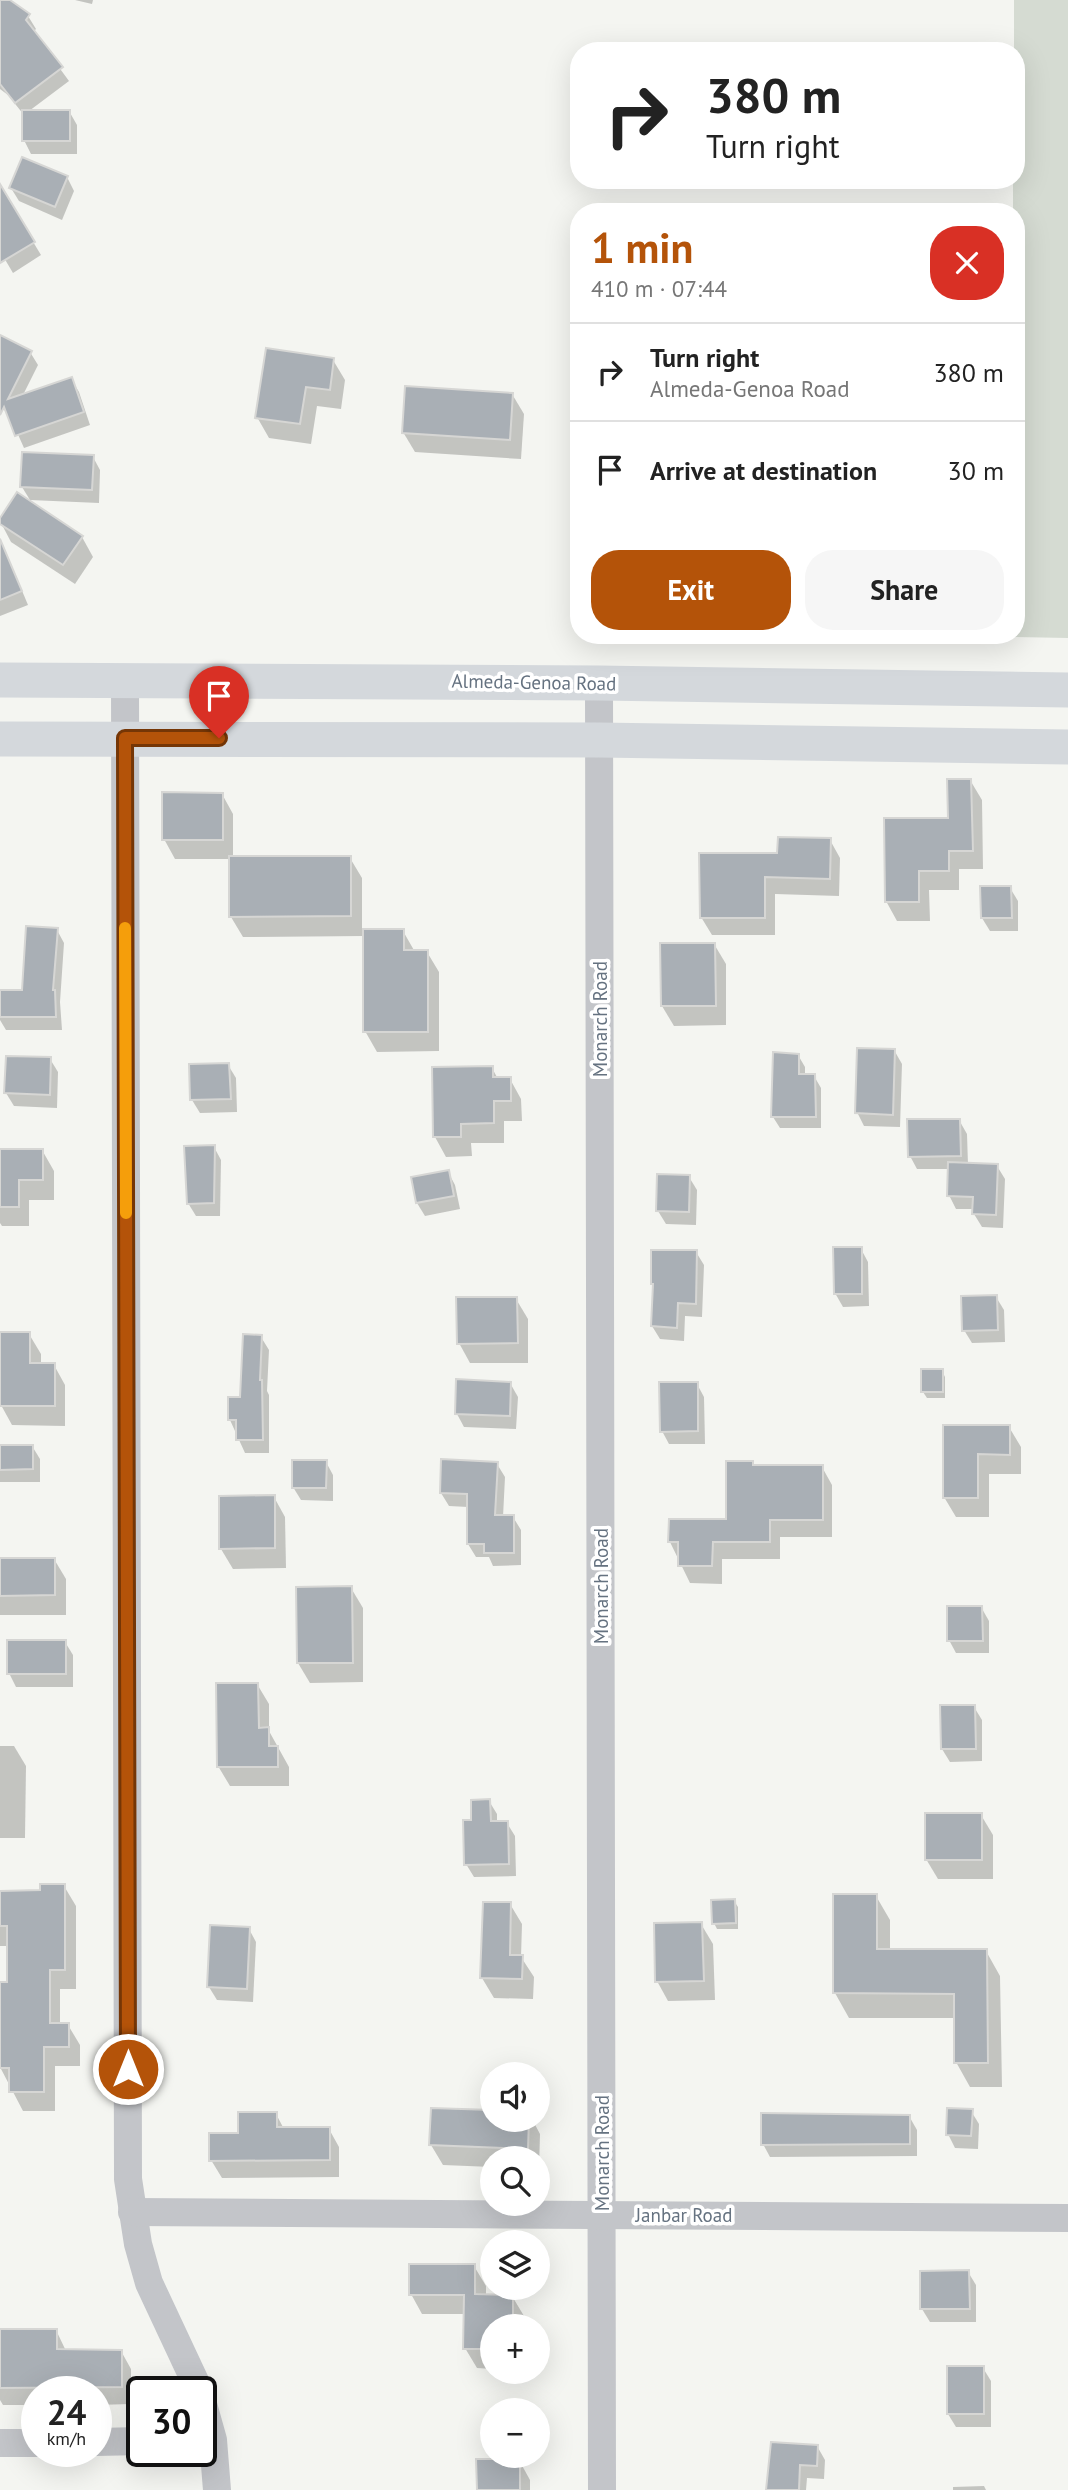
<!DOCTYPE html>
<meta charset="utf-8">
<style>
:root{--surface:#fff;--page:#f6f6f6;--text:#222;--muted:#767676;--line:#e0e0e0;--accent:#b45309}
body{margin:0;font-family:"PT Sans",sans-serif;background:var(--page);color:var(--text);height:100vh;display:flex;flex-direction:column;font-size:26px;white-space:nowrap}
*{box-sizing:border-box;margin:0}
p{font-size:23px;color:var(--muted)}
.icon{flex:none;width:38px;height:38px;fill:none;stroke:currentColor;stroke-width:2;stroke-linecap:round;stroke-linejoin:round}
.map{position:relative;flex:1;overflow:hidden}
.panel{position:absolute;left:570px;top:203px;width:455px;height:441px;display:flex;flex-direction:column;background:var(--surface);border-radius:28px;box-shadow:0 7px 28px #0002}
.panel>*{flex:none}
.banner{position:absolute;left:570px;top:42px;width:455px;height:147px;border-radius:28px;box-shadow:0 7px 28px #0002;background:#fff;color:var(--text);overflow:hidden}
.buttons{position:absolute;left:480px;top:2062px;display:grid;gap:14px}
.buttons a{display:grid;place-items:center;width:70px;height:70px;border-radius:50%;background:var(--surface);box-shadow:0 7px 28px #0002;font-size:35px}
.speed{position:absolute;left:21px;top:2376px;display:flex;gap:14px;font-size:35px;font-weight:700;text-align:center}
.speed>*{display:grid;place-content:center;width:91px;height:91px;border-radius:50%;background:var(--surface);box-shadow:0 7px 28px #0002;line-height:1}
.speed small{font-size:18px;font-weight:400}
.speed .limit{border:4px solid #111;border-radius:10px;background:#fff;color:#111}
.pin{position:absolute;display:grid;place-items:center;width:60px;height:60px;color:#fff;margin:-72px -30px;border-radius:50% 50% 50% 0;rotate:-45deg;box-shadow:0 0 7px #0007}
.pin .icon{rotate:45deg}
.me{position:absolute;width:77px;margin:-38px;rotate:0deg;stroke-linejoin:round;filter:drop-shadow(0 0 5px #0008)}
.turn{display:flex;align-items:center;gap:24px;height:147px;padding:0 21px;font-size:32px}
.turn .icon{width:91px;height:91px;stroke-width:2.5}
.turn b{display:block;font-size:49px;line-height:60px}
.round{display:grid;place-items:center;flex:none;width:74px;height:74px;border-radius:28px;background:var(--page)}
.overview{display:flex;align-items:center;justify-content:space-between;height:119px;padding:0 21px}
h1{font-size:42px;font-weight:700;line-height:52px;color:var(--accent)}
.action{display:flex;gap:14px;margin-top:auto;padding:14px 21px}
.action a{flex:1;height:80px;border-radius:28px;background:var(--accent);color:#fff;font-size:28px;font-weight:700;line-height:80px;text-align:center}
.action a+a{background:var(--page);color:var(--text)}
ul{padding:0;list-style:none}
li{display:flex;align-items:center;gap:21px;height:98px;padding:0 21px;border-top:2px solid var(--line)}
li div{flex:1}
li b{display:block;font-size:26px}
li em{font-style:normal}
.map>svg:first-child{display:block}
.green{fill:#d5dbd2}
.shadow{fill:#0003}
.building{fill:#a9afb5;stroke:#d6d6d4;stroke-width:2}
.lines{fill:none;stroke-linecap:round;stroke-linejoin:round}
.minor{stroke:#c3c5c9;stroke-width:28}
.major{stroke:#d4d8dc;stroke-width:35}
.route-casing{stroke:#753606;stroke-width:18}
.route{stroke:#b45309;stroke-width:12}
.slow{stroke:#f59e0b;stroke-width:12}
.labels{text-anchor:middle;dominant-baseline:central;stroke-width:7;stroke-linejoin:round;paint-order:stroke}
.street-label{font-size:19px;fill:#657280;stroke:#fff}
</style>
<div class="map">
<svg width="1068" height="2490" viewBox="0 0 1068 2490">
<rect width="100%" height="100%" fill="#f4f5f1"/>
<path class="green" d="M1014,0H1068V638L1012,637L1017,635V212H1013V180H1017V51H1014Z"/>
<g class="shadow">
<path d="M0,0H7L28,16L36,29L33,32L69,81L29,111H69L77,125V154H31L24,140V115L8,95L0,89Z"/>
<path d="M75,0H93L92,4Z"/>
<path d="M67,177L74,191L62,220L19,201L11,188Z"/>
<path d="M4,194L41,255L13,273L0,251V196Z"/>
<path d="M0,337L30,352L38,365L23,395L71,379L79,392L90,425L24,448L8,412L0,408Z"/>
<path d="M333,360L345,380L341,409L317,406L311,444L269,438L257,417Z"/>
<path d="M512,394L524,414L521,459L415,452L403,432Z"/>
<path d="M93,457L100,470L99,503L30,500L22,487Z"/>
<path d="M0,521L82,537L93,557L75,584L11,542Z"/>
<path d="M0,538L28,605L0,616Z"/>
<path d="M970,780L982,800L983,869H959V890H929L930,921H897L886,901L950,820Z"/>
<path d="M222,794L233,814V858H350L362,878V931H403L415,952H427L439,972V1051L377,1052L365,1031V936L243,937L231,917V859H175L164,839Z"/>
<path d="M830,840L840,858L839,896L775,894V935H712L701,917L779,855Z"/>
<path d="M1010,888L1018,901V931H990L982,918Z"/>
<path d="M57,930L64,943L60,1002L62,1030H6L0,1020V992H24Z"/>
<path d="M714,944L726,964V1025L674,1026L662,1006Z"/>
<path d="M894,1050L902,1064L900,1127L864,1126L857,1112Z"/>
<path d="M798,1055L805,1067V1076H814L821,1088V1128H780L773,1117Z"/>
<path d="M50,1059L58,1072L57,1108L14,1106L6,1093Z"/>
<path d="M228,1065L236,1078L237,1112L200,1113L192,1100L191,1066Z"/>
<path d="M492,1068L498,1079H510L521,1099L522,1121H504V1143H471L472,1156L446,1157L435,1137Z"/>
<path d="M959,1120L967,1134L968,1165L997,1166L1005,1179L1003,1228L982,1227L974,1214V1209H956L949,1195L950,1169H917L910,1156Z"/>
<path d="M214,1147L221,1160L220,1216H196L188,1203Z"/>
<path d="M42,1150L54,1171V1200H29V1226H2L0,1223V1151Z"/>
<path d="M448,1172L455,1185L460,1209L425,1216L417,1203Z"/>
<path d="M689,1177L697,1190L696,1225L666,1224L658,1211Z"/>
<path d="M861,1249L868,1262L869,1306L843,1307L835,1293Z"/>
<path d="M696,1252L704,1265L702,1317L685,1316L684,1341L660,1339L652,1326L655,1287L653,1284Z"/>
<path d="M996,1297L1004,1310L1005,1342L972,1343L964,1330Z"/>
<path d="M516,1299L528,1319V1363H470L459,1343Z"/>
<path d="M29,1334L41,1354V1365H54L65,1385V1426L12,1425L1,1405L0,1357Z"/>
<path d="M261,1337L269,1350L267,1391L269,1395V1453H245L230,1420L242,1399Z"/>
<path d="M942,1371L945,1377V1398H927L923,1392Z"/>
<path d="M510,1383L518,1397L516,1429L464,1427L457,1414Z"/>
<path d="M697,1384L704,1397L705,1444H669L662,1431Z"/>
<path d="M945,1427H1009L1021,1447V1474H989V1517H956L944,1497Z"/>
<path d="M32,1446L40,1459V1482H0V1447Z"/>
<path d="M326,1462L333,1475V1501L301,1500L293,1487Z"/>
<path d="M752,1462L754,1467H822L832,1485V1537H780V1559H722V1584L690,1583L670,1542L727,1521Z"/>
<path d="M497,1464L505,1477L503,1517H513L521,1530V1565L493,1566L489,1557H476L468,1544V1507L449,1506L441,1493Z"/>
<path d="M274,1497L285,1517L286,1568L233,1569L221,1549Z"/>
<path d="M54,1559L66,1579V1615H0V1560Z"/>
<path d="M351,1588L363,1608V1682L310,1683L298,1663Z"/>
<path d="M981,1607L989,1621V1653H956L949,1640Z"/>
<path d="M65,1642L73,1655V1687H16L9,1673Z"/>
<path d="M257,1684L269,1704V1731L289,1767V1786H230L218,1766Z"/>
<path d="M974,1707L982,1720V1761L950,1762L942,1749Z"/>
<path d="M0,1746H14L26,1766L25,1838H0Z"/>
<path d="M489,1801L497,1814V1823H507L515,1836L516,1876L474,1877L466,1864L473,1822Z"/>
<path d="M981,1815L993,1835V1879H938L926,1859Z"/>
<path d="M64,1886L76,1906V1989H60V2025H68L80,2045V2066H55V2111H23L0,2067L8,1984V1946H0V1892H42Z"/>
<path d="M876,1896L890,1920V1951H986L1000,1976L1002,2087H970L956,2062V2018H849L835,1993Z"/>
<path d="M734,1901L738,1907V1929H717L714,1923Z"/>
<path d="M510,1904L522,1924L521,1957L534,1977L533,1999L494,1998L482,1978Z"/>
<path d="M701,1924L713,1944L715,2000L668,2001L657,1981Z"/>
<path d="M249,1929L256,1942L253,2002L217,2000L209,1987Z"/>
<path d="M971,2111L979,2124L978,2149L955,2148L948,2134Z"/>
<path d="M276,2114L284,2129H329L339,2147V2177L222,2178L211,2160L239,2135Z"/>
<path d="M909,2116L917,2130V2156L770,2157L763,2144Z"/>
<path d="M492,2119H532L540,2134L539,2169L537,2158H492V2167L443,2165L431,2145Z"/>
<path d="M474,2266L486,2286V2296H512L524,2316V2326H492V2369L477,2368L465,2348V2314H422L411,2294Z"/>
<path d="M968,2272L976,2285V2322H930L922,2309Z"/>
<path d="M56,2330L66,2351H121L131,2369V2404L96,2405V2392H37V2405H3L0,2400V2331Z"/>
<path d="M983,2368L991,2381V2427H956L948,2414Z"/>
<path d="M817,2446L825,2460L824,2479L807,2478L806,2490H768Z"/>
<path d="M519,2460L530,2480V2490H478Z"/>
<path d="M984,2486L986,2490H953V2487Z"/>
</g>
<g class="building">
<path d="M0,0H10L30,14L26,20L63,67L15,103L0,84Z"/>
<rect x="22" y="110" width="48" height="31"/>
<path d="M22,157L68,176L55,207L9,188Z"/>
<path d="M0,184L35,242L0,263Z"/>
<path d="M0,335L32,351L8,399L72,377L84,412L15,436L4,407L0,415Z"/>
<path d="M266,348L334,358L330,390L306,387L300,424L255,418Z"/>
<path d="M405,386L513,393L510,440L402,433Z"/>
<path d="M22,452L94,455L92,490L20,487Z"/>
<path d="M17,492L83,536L63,565L0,524V518Z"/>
<path d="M0,539L22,591L0,600Z"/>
<path d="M947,779H971L973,851H949V871H919V902H885L884,818H948Z"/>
<path d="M162,792L223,793V840H162Z"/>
<path d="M778,837L831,838L830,879L765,877V918H700L699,853H777Z"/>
<path d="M229,856H351V916L229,917Z"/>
<path d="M980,886H1011L1012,918H981Z"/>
<path d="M26,926L58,928L53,990H55L56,1017H0V990H22Z"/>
<path d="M363,929H404V950H428V1032H363Z"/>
<path d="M660,943H715L716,1006H661Z"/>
<path d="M857,1048L895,1049L893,1115L855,1113Z"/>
<path d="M773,1052L799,1054V1074H815L816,1117H771Z"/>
<path d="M6,1056L51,1057L50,1095L4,1093Z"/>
<path d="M229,1063L231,1099L190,1100L189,1064Z"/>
<path d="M493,1066V1077H511V1101H494V1123L461,1124V1137H433L432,1067Z"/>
<path d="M907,1119H960L961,1156L908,1157Z"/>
<path d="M215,1145L214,1203L187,1204L184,1146Z"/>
<path d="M0,1149H43V1180H19V1207H0Z"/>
<path d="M948,1162L998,1164L996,1215L972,1214L973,1197L947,1196Z"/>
<path d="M449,1170L454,1196L416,1203L411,1177Z"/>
<path d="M657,1174L690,1175L689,1212L656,1211Z"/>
<path d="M833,1247H862V1294H834Z"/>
<path d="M651,1250H697L696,1304L678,1303L677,1328L651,1326L653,1284H651Z"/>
<path d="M997,1295L998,1330L962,1331L961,1296Z"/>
<path d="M456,1297H517L518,1343L457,1344Z"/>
<path d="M0,1332H30V1363H55V1406H0Z"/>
<path d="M243,1334L262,1335L260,1380H262L263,1440H236V1420H228V1397H240Z"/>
<rect x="921" y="1369" width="22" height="23"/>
<path d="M456,1379L511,1382L510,1416L455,1414Z"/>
<path d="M659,1382H698V1431L660,1432Z"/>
<path d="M943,1425H1010V1455L978,1454V1498H943Z"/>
<path d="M0,1445H33V1469L0,1470Z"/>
<path d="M441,1459L498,1462L495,1515H514V1553H484V1544H467V1494L440,1493Z"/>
<path d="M292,1460H327L326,1488H292Z"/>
<path d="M726,1461H753V1465H823V1520H770V1542H713L712,1566H678V1542H668L669,1519H726Z"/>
<path d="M275,1495V1548L219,1549V1496Z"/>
<path d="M0,1558H55V1595L0,1596Z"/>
<path d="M352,1586L353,1663H297L296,1587Z"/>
<path d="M947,1606H982L983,1641H947Z"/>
<rect x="7" y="1640" width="59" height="34"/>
<path d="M216,1683H258L259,1728L269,1727V1746H278V1767H217Z"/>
<path d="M940,1705H975L976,1749H941Z"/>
<path d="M490,1799L491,1821H508L509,1864L464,1865L463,1820H471V1800Z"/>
<rect x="925" y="1813" width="57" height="47"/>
<path d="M40,1884H65V1970H50V2023H69V2047H44V2092H9V2068H0V1982H7V1926H0V1891L40,1890Z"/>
<path d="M833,1894H877V1949H987L988,2063H954V1994L833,1993Z"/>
<path d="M735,1899L736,1923L712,1924L711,1900Z"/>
<path d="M483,1902H511L510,1955H523L522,1979L480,1978Z"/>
<path d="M702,1922L704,1981L655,1982L654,1923Z"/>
<path d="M210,1925L250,1927L247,1989L207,1987Z"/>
<path d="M431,2108L492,2110V2119H529L528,2149L429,2145Z"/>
<path d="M947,2108L973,2109L971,2136L946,2135Z"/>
<path d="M238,2112H277V2127H330V2160L209,2161V2133H238Z"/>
<path d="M761,2113L910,2115V2144L761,2145Z"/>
<path d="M409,2264H475V2294L513,2295V2326H492V2349H463L464,2295H409Z"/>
<path d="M969,2270L970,2309H920V2271Z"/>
<path d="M0,2329H57V2349L122,2350V2387L0,2388Z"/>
<rect x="947" y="2366" width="37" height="48"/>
<path d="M771,2442L818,2445L817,2466L800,2465L799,2490H766Z"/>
<path d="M476,2459H520V2490H477Z"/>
</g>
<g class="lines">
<g class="minor">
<path d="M125,679L128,2179L138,2244L149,2283L200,2392"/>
<path d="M599,683L602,2490"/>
<path d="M132,2212L1068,2218"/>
<path d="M201,2397L213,2440L217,2490"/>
<path d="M96,2442L142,2441"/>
<path d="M0,2443H37"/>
</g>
<g class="major">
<path d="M0,680L599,683L1068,690"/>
<path d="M0,739L599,740L1068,747"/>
</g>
</g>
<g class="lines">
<defs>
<path id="route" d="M128,2069L125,738H219"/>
</defs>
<use href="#route" class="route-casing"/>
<use href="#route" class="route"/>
<path class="slow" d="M125,928L126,1213"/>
</g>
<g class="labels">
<g class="street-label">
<text transform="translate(534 682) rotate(1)">Almeda-Genoa Road</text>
<text transform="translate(600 1019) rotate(-90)">Monarch Road</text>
<text transform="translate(601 1586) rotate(-90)">Monarch Road</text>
<text transform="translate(602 2153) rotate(-90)">Monarch Road</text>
<text x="684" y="2215">Janbar Road</text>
</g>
</g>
</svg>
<div class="buttons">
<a><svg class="icon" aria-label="sound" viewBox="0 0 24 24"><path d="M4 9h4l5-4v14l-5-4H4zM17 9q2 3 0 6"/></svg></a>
<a><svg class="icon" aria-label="search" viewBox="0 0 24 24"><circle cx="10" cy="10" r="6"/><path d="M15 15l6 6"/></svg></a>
<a><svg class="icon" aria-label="layers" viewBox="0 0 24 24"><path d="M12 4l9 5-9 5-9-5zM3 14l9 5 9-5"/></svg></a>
<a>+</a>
<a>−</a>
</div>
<div class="speed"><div>24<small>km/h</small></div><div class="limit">30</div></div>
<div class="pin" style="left:219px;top:738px;background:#d93025"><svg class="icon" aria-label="arrive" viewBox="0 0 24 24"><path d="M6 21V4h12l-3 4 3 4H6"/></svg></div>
<svg class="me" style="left:128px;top:2069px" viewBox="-20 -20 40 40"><circle r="17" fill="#b45309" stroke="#fff" stroke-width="3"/><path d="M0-11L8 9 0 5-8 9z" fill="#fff"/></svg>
<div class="banner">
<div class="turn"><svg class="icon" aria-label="right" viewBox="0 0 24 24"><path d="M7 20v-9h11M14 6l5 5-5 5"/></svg><div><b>380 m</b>Turn right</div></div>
</div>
<section class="panel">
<div class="overview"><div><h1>1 min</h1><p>410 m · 07:44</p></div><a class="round" style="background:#d93025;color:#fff"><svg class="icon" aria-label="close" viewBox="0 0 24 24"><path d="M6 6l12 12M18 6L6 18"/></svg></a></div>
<ul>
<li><svg class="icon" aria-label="right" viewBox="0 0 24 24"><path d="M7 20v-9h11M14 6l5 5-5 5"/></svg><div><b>Turn right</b><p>Almeda-Genoa Road</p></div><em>380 m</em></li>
<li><svg class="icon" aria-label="arrive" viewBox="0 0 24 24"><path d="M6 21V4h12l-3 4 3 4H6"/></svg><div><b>Arrive at destination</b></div><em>30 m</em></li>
</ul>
<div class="action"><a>Exit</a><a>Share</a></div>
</section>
</div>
